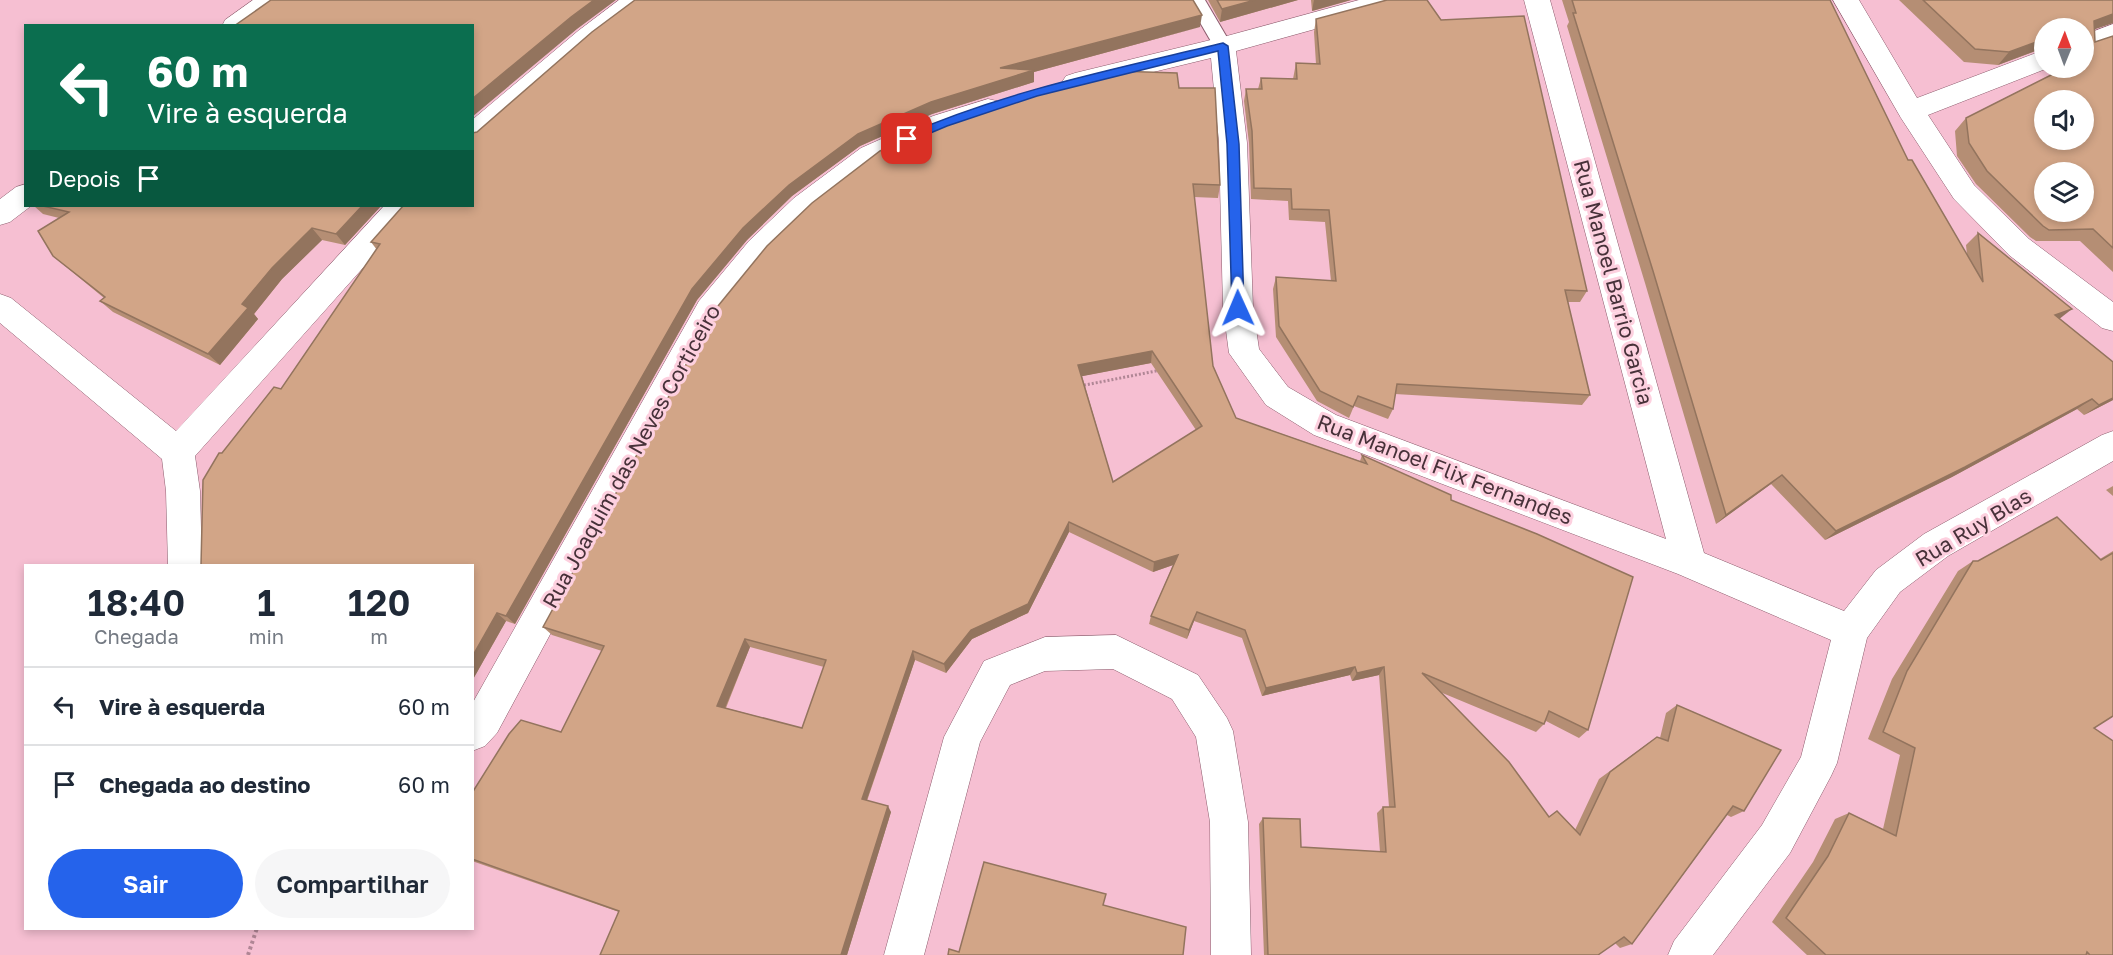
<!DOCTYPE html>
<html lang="pt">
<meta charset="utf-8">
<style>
:root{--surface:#fff;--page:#f6f6f7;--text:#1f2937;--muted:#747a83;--line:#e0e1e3;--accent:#2563eb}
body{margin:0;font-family:"Golos Text",sans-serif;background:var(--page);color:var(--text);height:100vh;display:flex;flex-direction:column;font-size:22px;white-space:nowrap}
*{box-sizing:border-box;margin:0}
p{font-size:20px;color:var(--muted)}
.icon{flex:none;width:33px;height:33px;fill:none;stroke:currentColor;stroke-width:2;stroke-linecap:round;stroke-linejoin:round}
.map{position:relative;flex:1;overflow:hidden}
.panel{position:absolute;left:24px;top:564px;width:450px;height:366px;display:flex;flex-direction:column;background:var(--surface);border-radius:0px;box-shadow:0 3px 9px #0003}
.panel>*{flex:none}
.hud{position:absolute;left:24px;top:24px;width:450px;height:183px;border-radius:0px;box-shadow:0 3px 9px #0003;background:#0b6e4f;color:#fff;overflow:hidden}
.needle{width:39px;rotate:1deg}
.fabs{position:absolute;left:2034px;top:18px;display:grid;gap:12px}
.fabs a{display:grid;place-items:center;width:60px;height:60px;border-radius:50%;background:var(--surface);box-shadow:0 3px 9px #0003;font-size:30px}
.pin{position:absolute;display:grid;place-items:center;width:51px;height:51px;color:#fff;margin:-26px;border-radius:12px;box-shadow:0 3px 9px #0006}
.me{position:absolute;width:66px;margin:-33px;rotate:359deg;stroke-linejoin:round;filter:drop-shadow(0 0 4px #0008)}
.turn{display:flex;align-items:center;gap:21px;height:126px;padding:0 24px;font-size:27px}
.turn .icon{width:78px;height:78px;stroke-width:2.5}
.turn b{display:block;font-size:42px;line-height:51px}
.then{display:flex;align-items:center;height:57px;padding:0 24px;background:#0003;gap:12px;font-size:22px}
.eta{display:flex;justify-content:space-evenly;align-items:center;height:102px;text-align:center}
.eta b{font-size:36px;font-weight:600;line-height:42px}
.cta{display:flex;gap:12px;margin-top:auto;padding:12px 24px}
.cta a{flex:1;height:69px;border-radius:36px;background:var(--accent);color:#fff;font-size:24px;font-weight:600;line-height:69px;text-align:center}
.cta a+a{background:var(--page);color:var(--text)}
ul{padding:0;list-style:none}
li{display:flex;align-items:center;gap:18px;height:78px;padding:0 24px;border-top:2px solid var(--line)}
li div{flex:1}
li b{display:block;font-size:22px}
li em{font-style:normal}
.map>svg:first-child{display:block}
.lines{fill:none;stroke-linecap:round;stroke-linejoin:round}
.lane-casing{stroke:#8c5c6d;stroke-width:2}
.street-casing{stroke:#8c5c6d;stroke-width:1}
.path-far1{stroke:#b08695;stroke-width:3;stroke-dasharray:2 2;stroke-linecap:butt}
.path{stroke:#b08695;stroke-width:4;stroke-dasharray:3 3;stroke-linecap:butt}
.lane{fill:#fff;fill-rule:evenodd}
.street{fill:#fff;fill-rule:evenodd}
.wall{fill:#b58e74;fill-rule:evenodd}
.shaded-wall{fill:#93745e}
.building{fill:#d2a587;stroke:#93745e;stroke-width:1.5;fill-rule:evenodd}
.route{fill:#2563eb;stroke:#184099;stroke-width:1.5}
.labels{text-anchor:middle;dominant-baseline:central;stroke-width:6;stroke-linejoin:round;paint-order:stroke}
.street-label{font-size:21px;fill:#473139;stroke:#fdd0df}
</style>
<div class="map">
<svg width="2113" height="955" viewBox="0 0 2113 955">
<rect width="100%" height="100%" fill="#f6bfd2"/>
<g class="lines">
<defs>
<path id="lane" d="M1187,0H1205L1232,46L1230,50L1223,52L1216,50Z"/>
<g id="street">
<path d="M253,0H283L279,6L252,26H222L225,20Z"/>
<path d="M619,0H648L644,6L596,43L482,142L472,145V120L578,31Z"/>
<path d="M1359,0H1402L1398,6L1236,51L1247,143L1253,308L1259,349L1288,387L1336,415L1666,539L1524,0H1550L1704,553L1844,611L1876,570L1924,534L2102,435L2113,431V461L1948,556L1900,592L1867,638L1837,763L1831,776L1790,853L1713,955H1668L1674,941L1762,825L1801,757L1831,640L1678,574L1314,435L1266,405L1229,353L1223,308L1219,143L1211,58L1075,91L1066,88L1062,82L1066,76L1075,73L1223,37Z"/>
<path d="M1833,0H1859L1917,98L2044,50V68H2048L1928,115L1974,185L2029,239L2113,302V331L2102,328L2009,255L1954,199L1901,118Z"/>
<path d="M2113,24V43L2084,53V35Z"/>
<path d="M988,99L997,101L1001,108L997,115L953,130L881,162L814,214L769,257L721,317L497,733L485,746L472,751V704L699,301L749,241L794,198L861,148L933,116Z"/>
<path d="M26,184V206H31L10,222L0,225V199L16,187Z"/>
<path d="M384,206H415L411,214L195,456L200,491L202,566H168L166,491L162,459L0,323V294L11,298L176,431Z"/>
<path d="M1116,635L1198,675L1227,718L1233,731L1248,822L1251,955H1211L1210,822L1196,737L1172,699L1113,669L1045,671L1010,685L980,742L924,955H884L944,737L984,661L1045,637Z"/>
</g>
</defs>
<use href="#lane" class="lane-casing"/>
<use href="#street" class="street-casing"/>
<path class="path-far1" d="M1080,386L1161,370"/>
<path class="path" d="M248,955L257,928"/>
<use href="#lane" class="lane"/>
<use href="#street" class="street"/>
</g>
<g class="wall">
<path d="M1208,0H1298L1220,22Z"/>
<path d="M1311,0H1351L1312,11Z"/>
<path d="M1562,0H1830L1908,160L1967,255L1966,245L1978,233L2059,319L2113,362V400L2084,415L2077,409L1952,477L1825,540L1771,484L1716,524L1645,283L1567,26L1569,22Z"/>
<path d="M1899,0H2113V23L2094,29L2095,42L2113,36V272L2080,241H2036L2030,237L1976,184L1957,156L1955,131L1966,118L2060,70H2049V68H2084V28H2044V49L2043,48L1998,65L1964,62Z"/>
<path d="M1316,19L1587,291L1580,302H1568L1590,395L1582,405L1395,394L1393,409L1388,419L1354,406L1349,418L1317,401L1276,337L1273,289L1276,277L1331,281L1325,222L1289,220L1288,201L1251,199L1249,143L1244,101L1246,89H1258L1261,78L1293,79L1296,63L1316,64L1314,32Z"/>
<path d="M1200,27L1034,72V82L932,114L860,146L792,196L747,240L697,300L515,624L506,621L472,681V566L222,453L281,389L377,250L371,242Z"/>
<path d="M1179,88L1220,185L1218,198L1194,197L1213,366L1236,418L1360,461L1362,455L1451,500L1588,730L1579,738L1546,721L1544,724L1536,732L1440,692L1549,817L1557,811L1575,830L1599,779L1647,744L1657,737L1660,738L1666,713L1677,705L1744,811L1731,817L1727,815L1632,944L1620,948L1615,943L1598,955H1264L1259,824L1263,818L1301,847L1380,852L1377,813L1383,807H1389L1379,675L1352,681L1350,675L1262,696L1242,638L1194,621L1187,639L1149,624L1151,616L1173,565L1153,572L1069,532L1028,613L972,639L946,673L915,660L867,801L891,812L847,955H600L619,912L472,861V793L561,732L602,651L552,635L543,627ZM1151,363L1196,430L1113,482L1082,376ZM750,647L824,667L802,728L726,708Z"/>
<path d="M34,206H381L345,245L322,240L282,279L254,314L258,319L220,365L113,312L100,301L104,298L53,256L59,218L43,214Z"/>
<path d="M2113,486V496L2106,490Z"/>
<path d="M2113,551V716L2094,728L2113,955H1807L1772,922L1813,862L1835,819L1849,813L1883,829L1900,755L1868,739L1892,679L1958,571L1973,561L2100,559Z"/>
</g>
<g class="shaded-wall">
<path d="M594,0H616L577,29L472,117V99L571,17Z"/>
<path d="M1255,0H1298L1220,22L1222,9Z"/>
<path d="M1314,0H1351L1312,11Z"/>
<path d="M2113,14V23L2084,33L2094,21Z"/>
<path d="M1202,15L1200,27L1034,72V82L932,114L860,146L792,196L747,240L697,300L515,624L506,616L692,289L743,228L789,185L858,134L1000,68Z"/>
<path d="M2044,39V46L2043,48L1998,65L2009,52Z"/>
<path d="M362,206H381L345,245L336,234Z"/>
<path d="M312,228L322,240L282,279L254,314L258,319L220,365L208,354L242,304L272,268Z"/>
<path d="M2072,309L2058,320L2055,315Z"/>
<path d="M1152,351L1151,363L1078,377V365Z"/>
<path d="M2113,398V400L2084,415L2099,405Z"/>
<path d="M2092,399L2077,409L1952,477L1825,540L1836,531Z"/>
<path d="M1782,475L1771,484L1716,524L1726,515Z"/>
<path d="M1069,522V532L1028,613L972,639L946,673L944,664L971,630Z"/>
<path d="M1178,555L1176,564L1153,572L1154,562Z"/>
<path d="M1197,612L1194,621L1187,639L1189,630Z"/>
<path d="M497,613L506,621L472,681V657Z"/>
<path d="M745,639L750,647L723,713L717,706Z"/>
<path d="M913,651L915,660L865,805L862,799Z"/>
<path d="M1355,667L1350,675L1262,696L1266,688Z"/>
<path d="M1384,667L1379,675L1352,681L1357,673Z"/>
<path d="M888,806L891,812L847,955H841Z"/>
</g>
<g class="building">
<path d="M271,0H594L571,17L472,99V26H240L237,24Z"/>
<path d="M635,0H1193L1202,15L1000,68L1034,70L931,102L858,134L789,185L743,228L692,289L506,616L497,613L472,657V566L201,565L203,480L219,453H222L274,387L281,389L380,244L371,242L403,206H472V133L477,132L592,32Z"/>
<path d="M1217,0H1255L1222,9Z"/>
<path d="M1387,0H1427L1441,20L1524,16L1587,291L1565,290L1590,395L1397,384L1393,409L1358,396L1353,407L1320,391L1279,326L1276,277L1336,281L1329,210L1292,209L1291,189L1254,188L1252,131L1246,89H1262L1261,78L1297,79L1296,63L1320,64L1316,19Z"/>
<path d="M1572,0H1830L1908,160H1912L1983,282L1978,233L2072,309L2055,315L2113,362V398L2099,405L2092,399L1965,467L1836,531L1782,475L1726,515L1653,271L1573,13H1576Z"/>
<path d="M1923,0H2113V14L2094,21L2095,42L2113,36V248L2093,229L2049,230L2043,226L1987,171L1969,143L1966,118L2065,68H2084V28H2044V39L2009,52L1975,49ZM2044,100H2084V140H2044ZM2044,172H2084V212H2044Z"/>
<path d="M1115,71L1177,73L1179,88H1215L1220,185L1193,184L1213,366L1236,418L1367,464L1362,455L1451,495V500L1537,534L1633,577L1588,730L1549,711L1544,724L1422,673L1509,762L1549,817L1557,811L1580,835L1610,772L1657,737L1668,741L1677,705L1781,750L1744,811L1733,806L1632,944L1624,937L1598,955H1268L1263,818L1300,819L1301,847L1386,852L1383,807H1395L1384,667L1357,673L1355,667L1266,688L1245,630L1197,612L1189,630L1151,616L1178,555L1154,562L1069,522L1028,604L971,630L944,664L913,651L862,799L888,806L841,955H600L619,911L472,859V793L509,734L521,720L561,732L604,646L543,627L718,306L767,246L812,203L880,151L952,119L1040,90ZM1152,351L1202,426L1113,482L1078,365ZM745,639L826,660L802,728L717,706Z"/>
<path d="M43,206H362L336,234L312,228L272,268L242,304L248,308L208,354L100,301L105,297L53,256L38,231L69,212Z"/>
<path d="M2057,517L2101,560L2113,553V716L2094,728L2113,741V955H2090L2087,952L2086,955H1826L1786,918L1828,856L1849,813L1896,836L1915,748L1883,732L1907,671L1973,561H1978Z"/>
<path d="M984,862L1106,894L1103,905L1186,927L1183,955H948L949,949L959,952Z"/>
</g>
<path class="route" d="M1223,43L1228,46L1239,144L1244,308L1238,313L1232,308L1227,144L1218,51L1037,96L947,126L907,143L901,139L903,136C1005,91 1115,69 1223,43Z"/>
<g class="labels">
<g class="street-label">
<text transform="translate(1614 282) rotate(75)">Rua Manoel Barrio Garcia</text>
<text transform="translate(631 456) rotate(-61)">Rua Joaquim das Neves Corticeiro</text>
<text transform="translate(1445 469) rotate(21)">Rua Manoel Flix Fernandes</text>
<text transform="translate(1973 527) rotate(-31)">Rua Ruy Blas</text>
</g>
</g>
</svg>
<div class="fabs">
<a><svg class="needle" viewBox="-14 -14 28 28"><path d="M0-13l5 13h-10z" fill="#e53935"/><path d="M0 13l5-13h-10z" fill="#747a83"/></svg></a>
<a><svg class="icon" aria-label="sound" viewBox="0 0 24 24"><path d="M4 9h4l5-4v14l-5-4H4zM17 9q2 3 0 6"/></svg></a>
<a><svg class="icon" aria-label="layers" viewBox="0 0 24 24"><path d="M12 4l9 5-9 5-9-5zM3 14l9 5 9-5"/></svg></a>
</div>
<div class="pin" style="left:907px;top:139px;background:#d93025"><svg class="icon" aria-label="arrive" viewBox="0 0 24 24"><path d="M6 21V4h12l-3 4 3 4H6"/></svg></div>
<svg class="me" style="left:1238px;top:308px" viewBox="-20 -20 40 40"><path d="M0-17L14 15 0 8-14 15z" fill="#2563eb" stroke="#fff" stroke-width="4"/></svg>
<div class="hud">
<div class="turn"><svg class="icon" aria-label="left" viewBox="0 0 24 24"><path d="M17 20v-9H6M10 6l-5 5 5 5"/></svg><div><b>60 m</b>Vire à esquerda</div></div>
<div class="then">Depois<svg class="icon" aria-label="arrive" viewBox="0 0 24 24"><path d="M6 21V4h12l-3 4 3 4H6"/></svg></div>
</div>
<section class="panel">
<div class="eta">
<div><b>18:40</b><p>Chegada</p></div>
<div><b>1</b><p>min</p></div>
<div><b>120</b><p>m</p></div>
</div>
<ul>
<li><svg class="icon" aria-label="left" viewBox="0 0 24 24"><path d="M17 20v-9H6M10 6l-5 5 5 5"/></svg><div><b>Vire à esquerda</b></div><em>60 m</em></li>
<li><svg class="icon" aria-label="arrive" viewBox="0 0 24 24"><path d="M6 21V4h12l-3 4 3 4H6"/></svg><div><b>Chegada ao destino</b></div><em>60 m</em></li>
</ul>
<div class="cta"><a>Sair</a><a>Compartilhar</a></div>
</section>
</div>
